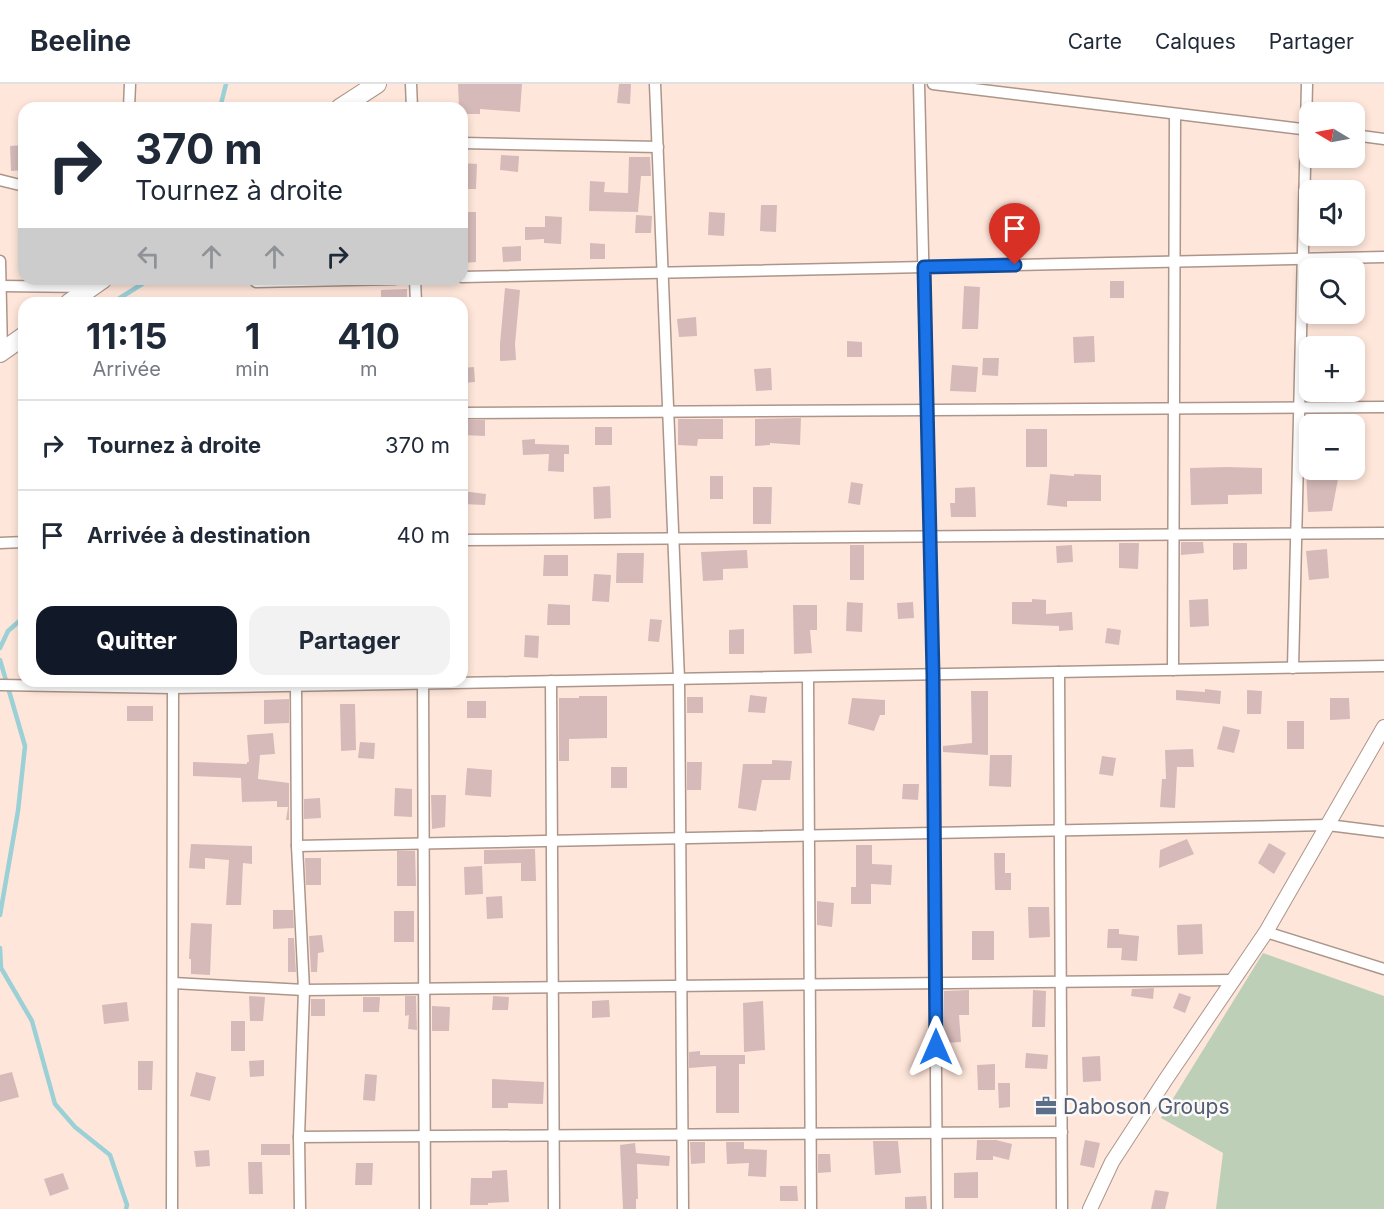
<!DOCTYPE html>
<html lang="fr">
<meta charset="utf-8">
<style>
:root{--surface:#fff;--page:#f2f2f3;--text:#1f2937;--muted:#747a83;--line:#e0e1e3;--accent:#111827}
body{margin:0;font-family:Inter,sans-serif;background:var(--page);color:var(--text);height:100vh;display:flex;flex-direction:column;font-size:22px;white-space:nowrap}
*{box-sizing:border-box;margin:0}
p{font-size:20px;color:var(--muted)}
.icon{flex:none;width:33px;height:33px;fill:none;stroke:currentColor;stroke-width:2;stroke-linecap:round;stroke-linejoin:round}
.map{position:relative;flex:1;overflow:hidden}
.sheet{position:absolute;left:18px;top:213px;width:450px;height:390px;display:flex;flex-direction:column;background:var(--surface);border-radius:18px;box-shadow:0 3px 9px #0003}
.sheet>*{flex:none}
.guide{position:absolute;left:18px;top:18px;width:450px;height:183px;border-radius:18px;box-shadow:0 3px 9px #0003;background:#fff;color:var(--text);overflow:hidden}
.needle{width:39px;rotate:280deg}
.tools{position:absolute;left:1299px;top:18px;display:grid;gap:12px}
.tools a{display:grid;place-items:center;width:66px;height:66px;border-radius:12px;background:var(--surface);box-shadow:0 3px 9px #0003;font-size:30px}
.pin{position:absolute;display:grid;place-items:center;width:51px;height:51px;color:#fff;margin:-62px -26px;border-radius:50% 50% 50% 0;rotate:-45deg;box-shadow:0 0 6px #0007}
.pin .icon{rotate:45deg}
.me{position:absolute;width:66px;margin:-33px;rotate:0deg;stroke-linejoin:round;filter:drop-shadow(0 0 4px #0008)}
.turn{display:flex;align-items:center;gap:21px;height:126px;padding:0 18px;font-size:27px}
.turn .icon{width:78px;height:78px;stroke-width:2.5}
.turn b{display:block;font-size:42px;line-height:51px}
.lanes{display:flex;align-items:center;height:57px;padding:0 18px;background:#0003;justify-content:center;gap:30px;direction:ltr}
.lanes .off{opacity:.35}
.eta{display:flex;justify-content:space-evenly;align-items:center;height:102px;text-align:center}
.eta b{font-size:36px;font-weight:700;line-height:42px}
.primary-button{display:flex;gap:12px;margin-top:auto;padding:12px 18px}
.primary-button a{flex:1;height:69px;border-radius:18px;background:var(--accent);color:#fff;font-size:24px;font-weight:700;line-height:69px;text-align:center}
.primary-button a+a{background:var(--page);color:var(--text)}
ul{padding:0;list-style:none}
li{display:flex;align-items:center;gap:18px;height:90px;padding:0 18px;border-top:2px solid var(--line)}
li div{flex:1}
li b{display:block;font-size:22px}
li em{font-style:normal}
header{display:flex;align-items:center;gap:36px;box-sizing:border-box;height:84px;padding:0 30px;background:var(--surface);border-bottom:2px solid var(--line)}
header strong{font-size:28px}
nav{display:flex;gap:33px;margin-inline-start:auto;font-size:21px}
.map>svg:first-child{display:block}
.green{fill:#bdd0b7}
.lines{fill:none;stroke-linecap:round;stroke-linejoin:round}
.stream{stroke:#9ad0d6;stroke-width:4.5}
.building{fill:#d5bab9}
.minor-casing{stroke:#ac958a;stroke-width:13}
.tertiary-casing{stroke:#ac958a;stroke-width:16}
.primary-casing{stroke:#ac958a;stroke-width:20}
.minor{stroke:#fff;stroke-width:10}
.tertiary{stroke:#fff;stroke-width:14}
.primary{stroke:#fff;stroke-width:18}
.route-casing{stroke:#114b97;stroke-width:15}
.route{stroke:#1a73e8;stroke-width:10}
.labels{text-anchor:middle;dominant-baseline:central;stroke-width:5;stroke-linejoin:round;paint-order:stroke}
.service-label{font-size:21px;fill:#4e5e75;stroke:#fdf8f6;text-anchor:start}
</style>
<header>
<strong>Beeline</strong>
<nav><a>Carte</a><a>Calques</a><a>Partager</a></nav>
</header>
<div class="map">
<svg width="1384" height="1125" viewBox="0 0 1384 1125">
<rect width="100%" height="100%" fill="#ffe6da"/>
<path class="green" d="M1263,869L1384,912V1125H1216L1223,1069L1161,1034Z"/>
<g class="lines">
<g class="stream">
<path d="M220,24L226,0"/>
<path d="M112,219L150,195"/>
<path d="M0,564L8,547L24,533"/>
<path d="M0,576L25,662L18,727L0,831"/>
<path d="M0,864L1,884L32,937L55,1020L75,1043L110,1071L127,1121L126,1125"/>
</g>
</g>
<g class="building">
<path d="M458,0H522L520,28L480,25V30H462V24H459Z"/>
<path d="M619,0H631L630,20L617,19Z"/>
<path d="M24,61V86L11,87L10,62Z"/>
<path d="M501,71L519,72L518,88L500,86Z"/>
<path d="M629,73H650L651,92H641L638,128L589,127L590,97L605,98L604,108L628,109Z"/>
<path d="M462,79L477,80L476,105H462Z"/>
<path d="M761,121H777L776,148L760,147Z"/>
<path d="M1010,123L1025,125L1021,165H1023V173L1007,174Z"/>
<path d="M462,128H476V178L465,179V152L462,153Z"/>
<path d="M709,128L725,129L724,152L708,151Z"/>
<path d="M636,131L652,132L651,149H635Z"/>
<path d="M545,132L562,133L561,160L544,159V155L525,156V143H545Z"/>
<path d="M590,159L605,160V175H590Z"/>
<path d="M521,162V177L503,178L502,163Z"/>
<rect x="1110" y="197" width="14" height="17"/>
<path d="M964,202L980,203L978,245H962Z"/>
<path d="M505,204L520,206L515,260L516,276L500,277V260Z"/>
<path d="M407,205V219H381V206Z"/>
<path d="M696,233L697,252L679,253L677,235Z"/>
<path d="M1094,252L1095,278L1074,279L1073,253Z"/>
<path d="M847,257L862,258V273H847Z"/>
<path d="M983,274H999L998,292L982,291Z"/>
<path d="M952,281L978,283L976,308L950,307Z"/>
<path d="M474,283L475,298L462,299V284Z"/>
<path d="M771,284L772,306L756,307L754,285Z"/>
<path d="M801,334L800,361L770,359V361L755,362V335Z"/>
<path d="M678,335H723V355H698L697,362L678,361Z"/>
<path d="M462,336H485V352L462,351Z"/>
<rect x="595" y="343" width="17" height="18"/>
<rect x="1026" y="345" width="21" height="38"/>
<path d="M535,355V360L569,361V370H564V388L548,387L549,370L523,371L522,356Z"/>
<path d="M1227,383L1262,384V410L1228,411V420L1191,421L1190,384Z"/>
<path d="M1306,386H1327V393L1338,395L1332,427L1308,428Z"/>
<path d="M1050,390L1074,392V390L1101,391V417H1067V423L1047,421Z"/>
<rect x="710" y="392" width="13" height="23"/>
<path d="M851,398L863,400L860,421L848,419Z"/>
<path d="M610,402L611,434L594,435L593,403Z"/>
<path d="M753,403H772L771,440H753Z"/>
<path d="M975,403L976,433H951L950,419H955V404Z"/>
<path d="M462,407L486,410L485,421L462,420Z"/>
<path d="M1181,458H1203L1204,469L1181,471Z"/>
<path d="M1119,459H1139L1138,485L1119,484Z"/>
<path d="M1233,459H1247V485L1233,486Z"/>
<rect x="850" y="461" width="14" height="35"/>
<path d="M1072,461L1073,478L1057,479L1056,462Z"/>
<path d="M1327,465L1329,494L1309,496L1306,467Z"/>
<path d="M747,466L748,484L723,485V496L703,497L701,468Z"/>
<path d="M617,469H644L643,499H616Z"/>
<path d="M544,471H568V492H543Z"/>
<path d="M594,490L611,491L609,518L592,517Z"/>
<path d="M1032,515L1046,516V530L1072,528L1073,546L1059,547V542L1012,540V518H1032Z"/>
<path d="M1208,515L1209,542L1190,543L1189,516Z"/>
<path d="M847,518L863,519L862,548L846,547Z"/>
<path d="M913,518L914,534L898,535L897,519Z"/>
<path d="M548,520L570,521V541H547Z"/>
<path d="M793,521H817V546H810L812,569L794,570Z"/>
<path d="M650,535L662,536L659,558L648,557Z"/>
<path d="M1107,544L1121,546L1119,561L1105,559Z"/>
<path d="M744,545V570H729V546Z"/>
<path d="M525,551L539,552L538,574L524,573Z"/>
<path d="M1205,605L1221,607L1220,620L1176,616V606L1205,608Z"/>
<path d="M1247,606L1262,607L1261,630H1247Z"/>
<path d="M971,607H988V671L943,668V662L972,659Z"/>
<path d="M750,611L767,613L765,629L748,628Z"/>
<path d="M579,612H607V654L569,655V677H559V614H579Z"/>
<rect x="687" y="613" width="16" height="16"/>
<path d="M852,614L885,616V631H880L874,647L848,640Z"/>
<path d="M1330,614H1349L1350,635L1330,636Z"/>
<path d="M289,615V639L264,640V616Z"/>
<rect x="467" y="617" width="19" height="17"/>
<path d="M340,620H355L356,666L341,667Z"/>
<rect x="127" y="622" width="26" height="15"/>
<rect x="1287" y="637" width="17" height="28"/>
<path d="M1223,642L1240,646L1234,669L1217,665Z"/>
<path d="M273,649L275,670L260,671L258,695L289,699V736H286L288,723H277V717L242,718L241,694L193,692V678L247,680V678H249L247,651Z"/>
<path d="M360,658L375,659L374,675L358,674Z"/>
<path d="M1193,665L1194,683H1177L1175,724L1160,723L1162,695H1166L1165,666Z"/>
<path d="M990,671H1012L1011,703L989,702Z"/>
<path d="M1102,672L1116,674L1113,692L1099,690Z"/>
<path d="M772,676L792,677L790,696H762L756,727L738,724L743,680H772Z"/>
<path d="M687,678H702L701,706H687Z"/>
<rect x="611" y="683" width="16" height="21"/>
<path d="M467,684L492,686L491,713L465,711Z"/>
<path d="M903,700H919L918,716L902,715Z"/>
<path d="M395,704L412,705V733L394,732Z"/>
<path d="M431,711H446L445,743L432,745Z"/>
<path d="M320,714L321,734L304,735V715Z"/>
<path d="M1187,755L1194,770L1159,784L1160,766Z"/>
<path d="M1269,759L1286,769L1274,790L1258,779Z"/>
<path d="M191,760L252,762V780L243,779L241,821H226L229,776L205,774V785L189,784Z"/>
<path d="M856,761H872V780L892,781L891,801L871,800V820H851V803H856Z"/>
<path d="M535,765L536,797H521V779L484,780V766Z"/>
<path d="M397,767H415L416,802H397Z"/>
<path d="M994,769H1005V789H1011V806H995Z"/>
<path d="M305,774H321V801H306Z"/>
<path d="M482,782L483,810L465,811L464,783Z"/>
<path d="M502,812L503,834L487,835L486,813Z"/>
<path d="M817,817L834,819L832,843L817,841Z"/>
<path d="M1028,823H1049L1050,853L1029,854Z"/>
<path d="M273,826H293L294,844L273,845Z"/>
<rect x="394" y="827" width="20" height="31"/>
<path d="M191,839L212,840L210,891L191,890V875H189Z"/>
<path d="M1202,840L1203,870L1178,871L1177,841Z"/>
<path d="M1108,845H1119V850L1139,852L1137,877L1121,876L1122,864H1107Z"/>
<rect x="972" y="847" width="22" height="29"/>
<path d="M322,851L324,868L318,869L317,888H311L309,852Z"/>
<path d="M288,854H294L296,888H288Z"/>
<path d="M1154,904L1153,915L1131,912L1132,905Z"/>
<path d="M969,906V931H959L961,958L944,959V907Z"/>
<path d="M1033,906L1046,907L1045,943H1032Z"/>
<path d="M1179,909L1191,913L1185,929L1173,924Z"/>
<path d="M249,912L265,913L263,937H250Z"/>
<path d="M405,912H416L417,946L408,945L409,931L405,932Z"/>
<path d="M493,912L509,913L508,926H492Z"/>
<path d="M363,913H380L379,928H363Z"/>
<rect x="311" y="915" width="14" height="17"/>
<path d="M609,916L610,933L592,934V917Z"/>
<path d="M763,917L765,966L744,968L743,919Z"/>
<path d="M127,918L129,937L104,940L102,921Z"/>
<path d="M432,922L450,923L449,947H432Z"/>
<rect x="231" y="937" width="14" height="30"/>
<path d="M700,967V971H745V980H739V1029H716V982L689,984V968Z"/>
<path d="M1026,969L1048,971L1047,985L1025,984Z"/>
<path d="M1100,972L1101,997L1083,998L1082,973Z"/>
<path d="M264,976V992L250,993L249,977Z"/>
<path d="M138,977H153L152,1006H138Z"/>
<path d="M995,980V1006H978L977,981Z"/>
<path d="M12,988L19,1013L0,1018V991Z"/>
<path d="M196,988L216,993L210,1017L190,1012Z"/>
<path d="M365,990L377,991L375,1017L363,1016Z"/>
<path d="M492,995L544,998L543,1020L508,1019V1024H492Z"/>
<path d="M998,999H1010V1023L999,1024Z"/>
<path d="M977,1056H996L1012,1060L1009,1076L993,1072V1076H976Z"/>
<path d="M1085,1056L1100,1059L1094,1084L1080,1081Z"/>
<path d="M873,1057H898L901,1089L875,1091Z"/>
<path d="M690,1058H705V1079L691,1080Z"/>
<path d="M726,1058H744V1065L767,1066L766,1093L748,1092L749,1079L727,1080Z"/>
<path d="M635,1059L636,1069L670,1072L669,1082L637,1080L638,1115H636V1125H623L620,1061Z"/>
<rect x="261" y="1060" width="29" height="11"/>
<path d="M209,1066L210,1082L196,1083L194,1067Z"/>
<path d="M818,1070H830L831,1088L818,1089Z"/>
<path d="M248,1078H262L263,1110H249Z"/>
<path d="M356,1079H373L372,1101H355Z"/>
<path d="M507,1086L509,1118L488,1119V1121H470L471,1094H492V1087Z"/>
<path d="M978,1088V1114H954V1089Z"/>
<path d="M63,1089L69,1105L50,1112L44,1095Z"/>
<path d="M780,1102H797L798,1117H780Z"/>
<path d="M1155,1106L1169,1108L1165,1125H1151Z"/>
<path d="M926,1112L927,1125H905V1113Z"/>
</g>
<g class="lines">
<defs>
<g id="minor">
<path d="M411,0L412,24"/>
<path d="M655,0L679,595L683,1125"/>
<path d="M919,0L933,591L937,1125"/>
<path d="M933,0L1310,46"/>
<path d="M129,24L130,0"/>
<path d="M1354,51L1384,55"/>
<path d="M462,59L658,63"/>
<path d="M0,96L24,102"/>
<path d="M0,177L2,268"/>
<path d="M462,193L1384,173"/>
<path d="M415,195L416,219"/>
<path d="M256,198L395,195"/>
<path d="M0,202L90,203"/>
<path d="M462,329L1384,323"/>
<path d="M462,456L1384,449"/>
<path d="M0,459L24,458"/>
<path d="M1293,584L1307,0"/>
<path d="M1173,586L1175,30"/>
<path d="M1059,588L1062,1125"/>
<path d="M808,593L811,1125"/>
<path d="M423,597L425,1125"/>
<path d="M551,597L554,1125"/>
<path d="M0,601L173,604L1384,582"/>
<path d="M296,602L297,762L304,906L299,1053L300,1125"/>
<path d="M297,762L1328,741L1384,748"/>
<path d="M1266,848L1384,885"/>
<path d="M173,899L304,906L1233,896"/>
<path d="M299,1053L1062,1048"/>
<path d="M172,1125L173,604"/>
</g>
<path id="tertiary" d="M1090,1125L1112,1078L1166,995L1266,848L1384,643"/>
<g id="primary">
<path d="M340,24L377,0"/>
<path d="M69,219L103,195"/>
<path d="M0,269L24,252"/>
</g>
</defs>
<use href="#minor" class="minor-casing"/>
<use href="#tertiary" class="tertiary-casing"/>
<use href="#primary" class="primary-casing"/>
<use href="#minor" class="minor"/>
<use href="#tertiary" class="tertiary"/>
<use href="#primary" class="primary"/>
</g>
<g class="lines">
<defs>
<path id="route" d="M936,963L933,591L924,183L1015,181"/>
</defs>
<use href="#route" class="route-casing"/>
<use href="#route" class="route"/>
</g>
<defs>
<symbol id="office-bare" viewBox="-9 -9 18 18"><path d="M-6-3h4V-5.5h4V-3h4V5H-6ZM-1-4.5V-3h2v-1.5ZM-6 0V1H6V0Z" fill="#5c6f8a" stroke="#fdf8f6" stroke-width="2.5" paint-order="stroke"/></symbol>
</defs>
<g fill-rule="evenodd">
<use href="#office-bare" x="1031" y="1007" width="30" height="30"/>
</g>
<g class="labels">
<g class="service-label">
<text x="1063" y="1022">Daboson Groups</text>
</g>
</g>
</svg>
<div class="tools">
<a><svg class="needle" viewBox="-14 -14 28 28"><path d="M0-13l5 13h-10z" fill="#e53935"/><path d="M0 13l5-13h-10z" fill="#747a83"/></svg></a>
<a><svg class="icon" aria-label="sound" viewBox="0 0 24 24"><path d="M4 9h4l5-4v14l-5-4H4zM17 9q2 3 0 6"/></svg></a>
<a><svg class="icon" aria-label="search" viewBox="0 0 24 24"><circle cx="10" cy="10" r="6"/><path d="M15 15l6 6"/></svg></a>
<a>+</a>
<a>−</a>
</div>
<div class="pin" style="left:1015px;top:181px;background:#d93025"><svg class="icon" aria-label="arrive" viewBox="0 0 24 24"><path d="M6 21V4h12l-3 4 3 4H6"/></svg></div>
<svg class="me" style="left:936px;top:963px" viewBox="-20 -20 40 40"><path d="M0-17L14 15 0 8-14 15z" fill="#1a73e8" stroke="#fff" stroke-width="4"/></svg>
<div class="guide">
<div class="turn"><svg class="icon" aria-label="right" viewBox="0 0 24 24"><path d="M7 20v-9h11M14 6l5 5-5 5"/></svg><div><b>370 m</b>Tournez à droite</div></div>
<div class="lanes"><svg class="icon off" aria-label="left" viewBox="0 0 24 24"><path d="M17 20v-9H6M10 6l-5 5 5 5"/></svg><svg class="icon off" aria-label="ahead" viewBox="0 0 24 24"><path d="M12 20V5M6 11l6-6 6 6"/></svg><svg class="icon off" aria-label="ahead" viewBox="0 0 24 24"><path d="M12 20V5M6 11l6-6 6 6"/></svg><svg class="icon" aria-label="right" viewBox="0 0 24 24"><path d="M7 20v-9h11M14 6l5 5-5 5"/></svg></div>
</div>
<section class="sheet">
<div class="eta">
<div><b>11:15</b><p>Arrivée</p></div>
<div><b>1</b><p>min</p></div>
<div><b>410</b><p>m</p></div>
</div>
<ul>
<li><svg class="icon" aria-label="right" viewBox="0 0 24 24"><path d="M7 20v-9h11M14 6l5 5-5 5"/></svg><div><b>Tournez à droite</b></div><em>370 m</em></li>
<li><svg class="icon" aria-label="arrive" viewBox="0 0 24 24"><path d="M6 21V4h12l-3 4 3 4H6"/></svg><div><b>Arrivée à destination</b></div><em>40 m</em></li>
</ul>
<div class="primary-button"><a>Quitter</a><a>Partager</a></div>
</section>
</div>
